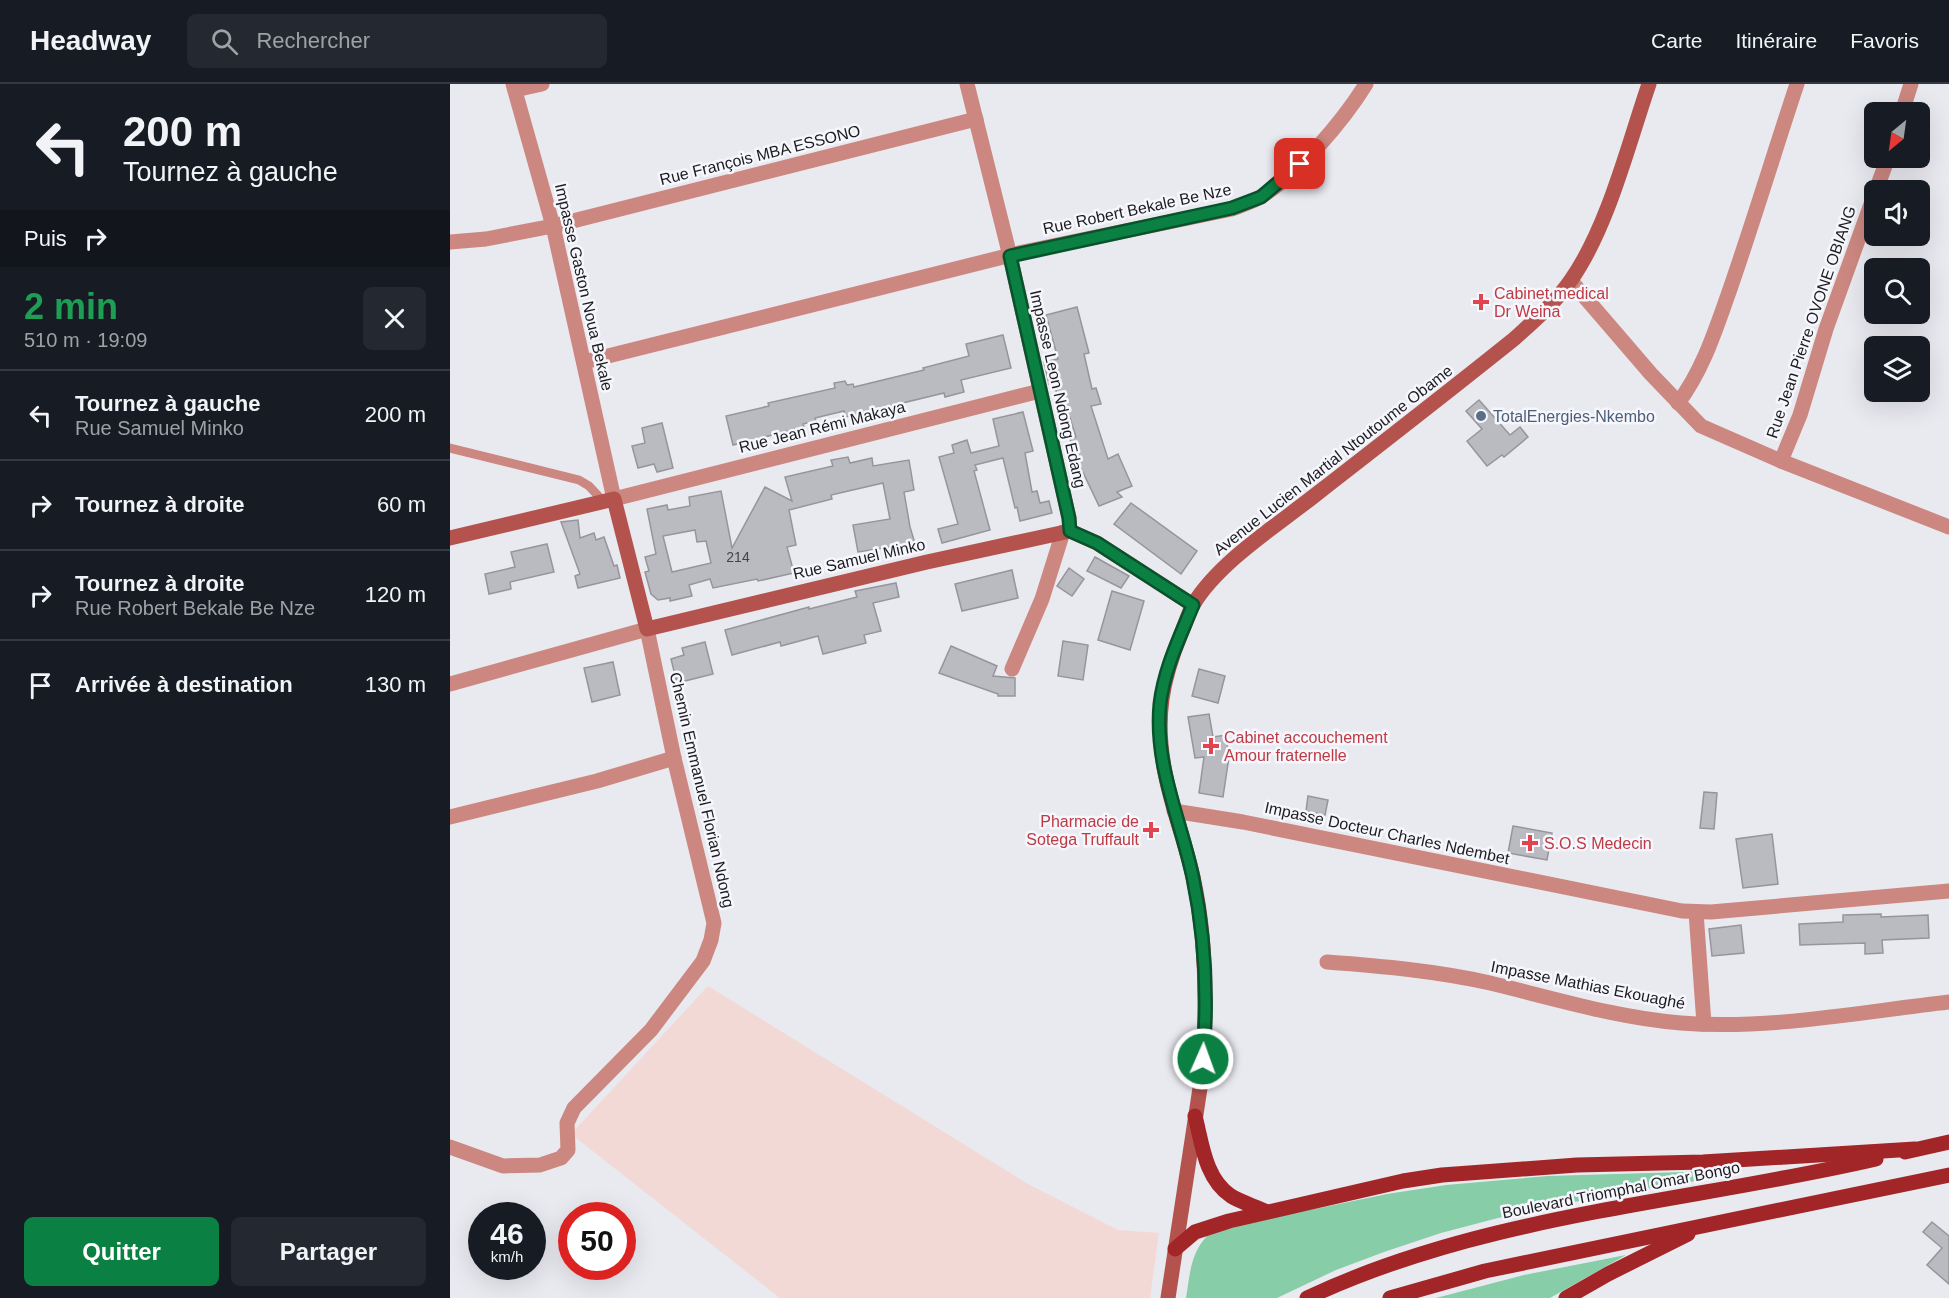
<!DOCTYPE html>
<html lang="fr">
<meta charset="utf-8">
<style>
:root{--surface:#171b24;--page:#242831;--text:#f1f3f6;--muted:#9ea1a6;--line:#363941;--accent:#0b8043}
body{margin:0;font-family:Helvetica,sans-serif;background:var(--page);color:var(--text);height:100vh;display:flex;flex-direction:column;font-size:22px;white-space:nowrap}
*{box-sizing:border-box;margin:0}
p{font-size:20px;color:var(--muted)}
.icon{flex:none;width:33px;height:33px;fill:none;stroke:currentColor;stroke-width:2;stroke-linecap:round;stroke-linejoin:round}
.map{position:relative;flex:1;overflow:hidden}
.details{display:flex;flex-direction:column;background:var(--surface);width:450px}
.details>*{flex:none}
.hud{background:#171b24;color:var(--text);overflow:hidden}
.needle{width:39px;rotate:209deg}
.buttons{position:absolute;left:1414px;top:18px;display:grid;gap:12px}
.buttons a{display:grid;place-items:center;width:66px;height:66px;border-radius:9px;background:var(--surface);box-shadow:0 6px 24px #0002;font-size:30px}
.speed{position:absolute;left:18px;top:1118px;display:flex;gap:12px;font-size:30px;font-weight:700;text-align:center}
.speed>*{display:grid;place-content:center;width:78px;height:78px;border-radius:50%;background:var(--surface);box-shadow:0 6px 24px #0002;line-height:1}
.speed small{font-size:15px;font-weight:400}
.speed .limit{border:9px solid #d22;background:#fff;color:#111}
.pin{position:absolute;display:grid;place-items:center;width:51px;height:51px;color:#fff;margin:-26px;border-radius:12px;box-shadow:0 3px 9px #0006}
.me{position:absolute;width:66px;margin:-33px;rotate:2deg;stroke-linejoin:round;filter:drop-shadow(0 0 4px #0008)}
.turn{display:flex;align-items:center;gap:21px;height:126px;padding:0 24px;font-size:27px}
.turn .icon{width:78px;height:78px;stroke-width:2.5}
.turn b{display:block;font-size:42px;line-height:51px}
.then{display:flex;align-items:center;height:57px;padding:0 24px;background:#0003;gap:12px;font-size:22px}
.round{display:grid;place-items:center;flex:none;width:63px;height:63px;border-radius:9px;background:var(--page)}
.headline{display:flex;align-items:center;justify-content:space-between;height:102px;padding:0 24px}
h1{font-size:36px;font-weight:700;line-height:45px;color:#1e9e55}
.action{display:flex;gap:12px;margin-top:auto;padding:12px 24px}
.action a{flex:1;height:69px;border-radius:9px;background:var(--accent);color:#fff;font-size:24px;font-weight:700;line-height:69px;text-align:center}
.action a+a{background:var(--page);color:var(--text)}
ul{padding:0;list-style:none}
li{display:flex;align-items:center;gap:18px;height:90px;padding:0 24px;border-top:2px solid var(--line)}
li div{flex:1}
li b{display:block;font-size:22px}
li em{font-style:normal}
header{display:flex;align-items:center;gap:36px;box-sizing:border-box;height:84px;padding:0 30px;background:var(--surface);border-bottom:2px solid var(--line)}
header strong{font-size:28px}
nav{display:flex;gap:33px;margin-inline-start:auto;font-size:21px}
.search{width:420px;height:54px;background:var(--page);display:flex;align-items:center;gap:15px;box-sizing:border-box;padding:0 21px;border-radius:9px;color:var(--muted);font-size:22px}
main{display:flex;flex:1;min-height:0}
.map>svg:first-child{display:block}
.industrial{fill:#f3d9d6}
.green{fill:#87cea8}
.building{fill:#babac1;stroke:#95959b;stroke-width:1.5;fill-rule:evenodd}
.lines{fill:none;stroke-linecap:round;stroke-linejoin:round}
.lane{stroke:#cb8780;stroke-width:9}
.street{stroke:#cb8780;stroke-width:15}
.secondary{stroke:#b4534d;stroke-width:15}
.primary{stroke:#a22627;stroke-width:15}
.route-casing{stroke:#07532c;stroke-width:15}
.route{stroke:#0b8043;stroke-width:10}
.health-dot{fill:#e0444e;stroke:#f6f6fd;stroke-width:2}
.service-dot{fill:#5c6f8a;stroke:#f6f6fd;stroke-width:2}
.labels{text-anchor:middle;dominant-baseline:central;stroke-width:5;stroke-linejoin:round;paint-order:stroke}
.number-label{font-size:14px;fill:#444448}
.street-label{font-size:16px;fill:#1d1d20;stroke:#f6f6fd}
.health-label{font-size:16px;fill:#be3a42;stroke:#f6f6fd;text-anchor:start}
.service-label{font-size:16px;fill:#4e5e75;stroke:#f6f6fd;text-anchor:start}
</style>
<header>
<strong>Headway</strong>
<div class="search"><svg class="icon" aria-label="search" viewBox="0 0 24 24"><circle cx="10" cy="10" r="6"/><path d="M15 15l6 6"/></svg>Rechercher</div>
<nav><a>Carte</a><a>Itinéraire</a><a>Favoris</a></nav>
</header>
<main>
<section class="details">
<div class="hud">
<div class="turn"><svg class="icon" aria-label="left" viewBox="0 0 24 24"><path d="M17 20v-9H6M10 6l-5 5 5 5"/></svg><div><b>200 m</b>Tournez à gauche</div></div>
<div class="then">Puis<svg class="icon" aria-label="right" viewBox="0 0 24 24"><path d="M7 20v-9h11M14 6l5 5-5 5"/></svg></div>
</div>
<div class="headline"><div><h1>2 min</h1><p>510 m · 19:09</p></div><a class="round"><svg class="icon" aria-label="close" viewBox="0 0 24 24"><path d="M6 6l12 12M18 6L6 18"/></svg></a></div>
<ul>
<li><svg class="icon" aria-label="left" viewBox="0 0 24 24"><path d="M17 20v-9H6M10 6l-5 5 5 5"/></svg><div><b>Tournez à gauche</b><p>Rue Samuel Minko</p></div><em>200 m</em></li>
<li><svg class="icon" aria-label="right" viewBox="0 0 24 24"><path d="M7 20v-9h11M14 6l5 5-5 5"/></svg><div><b>Tournez à droite</b></div><em>60 m</em></li>
<li><svg class="icon" aria-label="right" viewBox="0 0 24 24"><path d="M7 20v-9h11M14 6l5 5-5 5"/></svg><div><b>Tournez à droite</b><p>Rue Robert Bekale Be Nze</p></div><em>120 m</em></li>
<li><svg class="icon" aria-label="arrive" viewBox="0 0 24 24"><path d="M6 21V4h12l-3 4 3 4H6"/></svg><div><b>Arrivée à destination</b></div><em>130 m</em></li>
</ul>
<div class="action"><a>Quitter</a><a>Partager</a></div>
</section>
<div class="map">
<svg width="1499" height="1214" viewBox="0 0 1499 1214">
<rect width="100%" height="100%" fill="#e9e9f0"/>
<path class="industrial" d="M258,902L578,1100L668,1146L709,1149L700,1214H330L121,1050Z"/>
<g class="green">
<path d="M1283,1083L1285,1091L1163,1110L1048,1134L991,1149L934,1168L886,1186L827,1214H736C740,1191 740,1169 758,1151L802,1138L937,1110L996,1101L1098,1092L1234,1088Z"/>
<path d="M1176,1171L1100,1214H986L1074,1191Z"/>
</g>
<g class="building">
<path d="M627,223L639,269L634,270L642,305L646,304L651,320L641,322L658,375L668,370L682,402L667,408L672,413L649,422L630,382H629L620,355L626,353L618,328L612,330L604,299L599,300L594,278L608,275L596,231Z"/>
<path d="M553,251L561,284L511,296L514,308L495,313L494,309L395,333L394,327L365,334L366,337L353,340L354,343L283,361L276,332L319,322L318,319L385,304L384,299L395,297L397,301L403,300L404,303L474,286L473,284L519,272L516,260Z"/>
<path d="M1029,316L1060,351L1070,343L1078,353L1054,373L1052,371L1037,382L1017,357L1032,345L1016,327Z"/>
<path d="M573,328L583,367L575,369L582,408L587,407L590,419L599,417L602,429L570,437L567,423L565,424L553,374L525,381L527,386L524,387L540,446L492,459L488,445L508,440L489,373L504,369L502,361L517,356L521,369L549,362L543,335Z"/>
<path d="M212,339L223,384L207,388L204,380L188,384L182,362L195,359L192,344Z"/>
<path d="M398,373L400,379L422,374L423,382L459,376L464,406L454,408L460,443L467,466L449,471L446,462L408,468L403,441L440,435L433,399L381,411L382,415L339,426L346,461L337,463L344,489L308,497L307,495L263,504L260,495L239,501L242,512L220,517V514L208,516L201,510L195,488L199,487L195,473L206,470L197,425L217,421L218,426L240,422L239,413L271,407L282,464L315,403L342,417L335,393L383,382L381,376ZM245,446L247,458L256,457L261,479L222,488L213,452Z"/>
<path d="M681,419L747,467L731,490L664,440Z"/>
<path d="M128,436L130,454L144,449L146,456L154,453L164,482L167,481L170,494L128,504L125,492L130,490L111,438Z"/>
<path d="M97,460L104,488L60,498L61,505L39,510L35,490L65,483L61,468Z"/>
<path d="M645,473L679,492L671,504L637,487Z"/>
<path d="M619,484L634,495L622,512L607,502Z"/>
<path d="M562,486L568,514L512,527L505,500Z"/>
<path d="M446,499L449,513L423,519L431,547L414,551L416,559L373,570L368,552L331,562L330,558L282,571L275,546L359,523V525L407,513L405,507Z"/>
<path d="M662,507L694,517L680,566L648,556Z"/>
<path d="M613,557L638,561L633,596L608,592Z"/>
<path d="M255,558L263,590L227,599L221,575L234,571L232,564Z"/>
<path d="M501,562L547,582L543,592L565,594V612H548V610L489,589Z"/>
<path d="M163,578L170,611L142,618L134,584Z"/>
<path d="M749,585L775,592L768,619L742,612Z"/>
<path d="M759,630L763,653L776,651L779,673L773,713L749,709L754,673L745,674L738,633Z"/>
<path d="M1254,708L1267,709L1264,745L1250,744Z"/>
<path d="M858,712L878,716L875,731L856,727Z"/>
<path d="M1063,742L1102,749L1097,776L1058,769Z"/>
<path d="M1322,750L1328,800L1293,804L1286,755Z"/>
<path d="M1431,830V833L1478,831L1479,854L1432,856L1433,869L1415,870V859L1350,861L1349,840L1393,838V831Z"/>
<path d="M1291,841L1294,869L1262,872L1259,845Z"/>
<path d="M1482,1138L1499,1152V1200L1477,1181L1492,1164L1473,1148Z"/>
</g>
<g class="lines">
<path class="lane" d="M0,364L129,396L139,402L153,417"/>
<g class="street">
<path d="M63,0L103,142L164,415L590,307"/>
<path d="M517,0L560,172L619,434L620,447"/>
<path d="M65,6L92,0"/>
<path d="M1452,28L1461,0"/>
<path d="M1426,106L1438,74"/>
<path d="M0,158L36,155L103,142L526,35"/>
<path d="M1121,197L1201,290L1251,342L1331,377L1499,443"/>
<path d="M134,278L573,168L782,125C791,121 803,118 812,112C849,89 893,37 916,0"/>
<path d="M1228,319C1253,286 1265,247 1279,208C1303,139 1324,69 1347,0"/>
<path d="M1331,377L1350,331L1376,245L1425,109"/>
<path d="M562,585L592,515L613,448"/>
<path d="M0,600L197,545L224,674L264,839L261,856L253,877L201,946L124,1024L117,1039L118,1066L111,1074L90,1081L53,1082L0,1063"/>
<path d="M724,727L793,738L1232,827L1261,828L1499,807"/>
<path d="M0,733L147,697L224,674"/>
<path d="M1246,828L1254,940"/>
<path d="M877,878C931,882 987,887 1040,899C1103,914 1167,934 1231,939C1319,946 1411,928 1499,918"/>
</g>
<g class="secondary">
<path d="M0,454L164,415L197,545L477,478L620,447L647,459L743,521"/>
<path d="M718,1214L752,991C757,926 757,856 743,793C735,756 720,720 714,683C705,633 712,596 731,550C735,541 738,530 743,521C768,479 826,442 864,412C931,360 998,308 1064,255C1084,237 1106,218 1121,196C1158,143 1178,61 1199,0"/>
</g>
<g class="primary">
<path d="M745,1032C752,1059 755,1095 781,1112C791,1118 804,1122 815,1127"/>
<path d="M1455,1068L1499,1058"/>
<path d="M725,1165L745,1148L779,1137L953,1097L992,1091L1127,1081L1253,1078L1465,1065"/>
<path d="M857,1214C1035,1130 1236,1119 1426,1075"/>
<path d="M940,1214L1035,1187L1499,1091"/>
<path d="M1116,1214L1158,1190L1238,1150"/>
</g>
</g>
<g class="lines">
<defs>
<path id="route" d="M753,975C758,916 755,852 743,794C731,736 704,681 710,620C714,585 730,553 743,521L647,459L620,447L619,434L560,172L782,124L811,113L850,80"/>
</defs>
<use href="#route" class="route-casing"/>
<use href="#route" class="route"/>
</g>
<g class="health-dot">
<path d="M1028 209h6v6h6v6h-6v6h-6v-6h-6v-6h6z"/>
<path d="M758 653h6v6h6v6h-6v6h-6v-6h-6v-6h6z"/>
<path d="M698 737h6v6h6v6h-6v6h-6v-6h-6v-6h6z"/>
<path d="M1077 750h6v6h6v6h-6v6h-6v-6h-6v-6h6z"/>
</g>
<circle class="service-dot" cx="1031" cy="332" r="6"/>
<g class="labels">
<g class="number-label">
<text x="288" y="473">214</text>
</g>
<g class="street-label">
<text transform="translate(310 71) rotate(-14)">Rue François MBA ESSONO</text>
<text transform="translate(687 125) rotate(-12)">Rue Robert Bekale Be Nze</text>
<text transform="translate(134 203) rotate(77)">Impasse Gaston Noua Bekale</text>
<text transform="translate(1361 238) rotate(-71)">Rue Jean Pierre OVONE OBIANG</text>
<text transform="translate(608 305) rotate(77)">Impasse Leon Ndong Edang</text>
<text transform="translate(372 343) rotate(-14)">Rue Jean Rémi Makaya</text>
<text transform="translate(883 376) rotate(-38)">Avenue Lucien Martial Ntoutoume Obame</text>
<text transform="translate(409 475) rotate(-13)">Rue Samuel Minko</text>
<text transform="translate(252 706) rotate(77)">Chemin Emmanuel Florian Ndong</text>
<text transform="translate(937 749) rotate(12)">Impasse Docteur Charles Ndembet</text>
<text transform="translate(1138 901) rotate(11)">Impasse Mathias Ekouaghé</text>
<text transform="translate(1171 1106) rotate(-11)">Boulevard Triomphal Omar Bongo</text>
</g>
<g class="health-label">
<text x="1044" y="209">Cabinet medical<tspan x="1044" dy="18">Dr Weina</tspan></text>
<text x="774" y="653">Cabinet accouchement<tspan x="774" dy="18">Amour fraternelle</tspan></text>
<text x="689" y="737" text-anchor="end">Pharmacie de<tspan x="689" dy="18">Sotega Truffault</tspan></text>
<text x="1094" y="759">S.O.S Medecin</text>
</g>
<g class="service-label">
<text x="1043" y="332">TotalEnergies-Nkembo</text>
</g>
</g>
</svg>
<div class="buttons">
<a><svg class="needle" viewBox="-14 -14 28 28"><path d="M0-13l5 13h-10z" fill="#e53935"/><path d="M0 13l5-13h-10z" fill="#9ea1a6"/></svg></a>
<a><svg class="icon" aria-label="sound" viewBox="0 0 24 24"><path d="M4 9h4l5-4v14l-5-4H4zM17 9q2 3 0 6"/></svg></a>
<a><svg class="icon" aria-label="search" viewBox="0 0 24 24"><circle cx="10" cy="10" r="6"/><path d="M15 15l6 6"/></svg></a>
<a><svg class="icon" aria-label="layers" viewBox="0 0 24 24"><path d="M12 4l9 5-9 5-9-5zM3 14l9 5 9-5"/></svg></a>
</div>
<div class="speed"><div>46<small>km/h</small></div><div class="limit">50</div></div>
<div class="pin" style="left:850px;top:80px;background:#d93025"><svg class="icon" aria-label="arrive" viewBox="0 0 24 24"><path d="M6 21V4h12l-3 4 3 4H6"/></svg></div>
<svg class="me" style="left:753px;top:975px" viewBox="-20 -20 40 40"><circle r="17" fill="#0b8043" stroke="#fff" stroke-width="3"/><path d="M0-11L8 9 0 5-8 9z" fill="#fff"/></svg>
</div>
</main>
